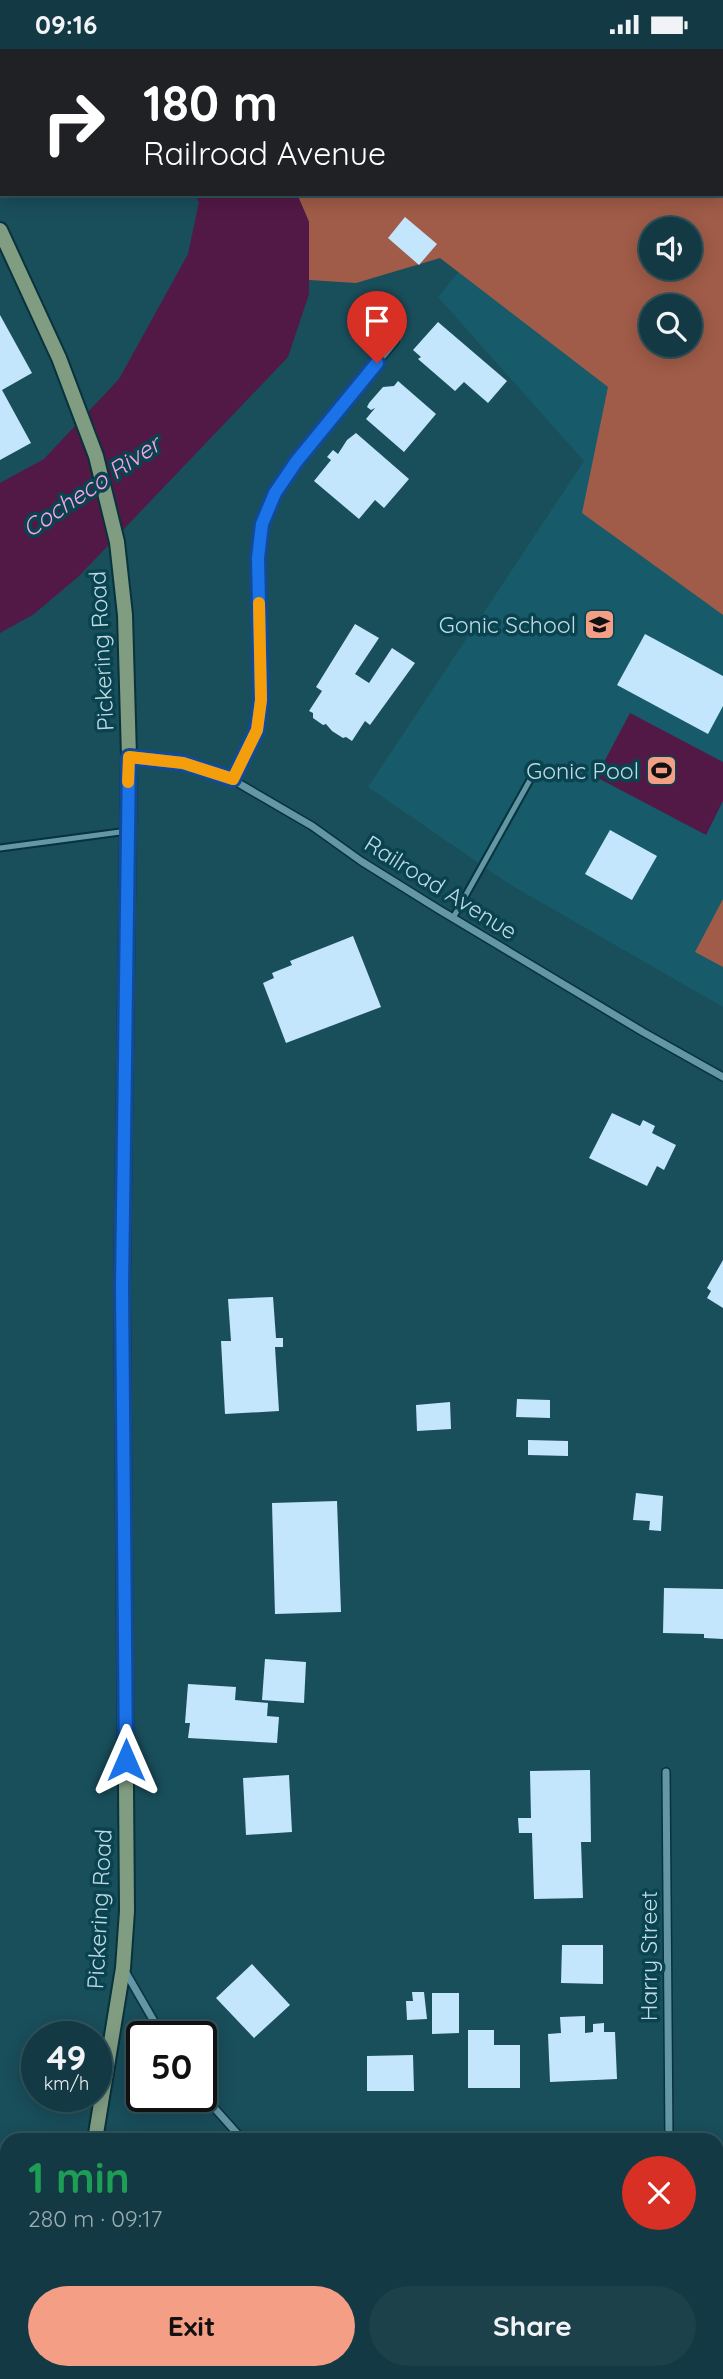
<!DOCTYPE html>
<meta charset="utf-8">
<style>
:root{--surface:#133a44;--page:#1c414b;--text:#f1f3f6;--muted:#9dadb2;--line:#32545d;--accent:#f49e86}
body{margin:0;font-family:Quicksand,sans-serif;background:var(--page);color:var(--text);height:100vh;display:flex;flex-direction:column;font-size:26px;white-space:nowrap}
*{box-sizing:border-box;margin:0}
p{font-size:23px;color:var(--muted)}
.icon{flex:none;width:38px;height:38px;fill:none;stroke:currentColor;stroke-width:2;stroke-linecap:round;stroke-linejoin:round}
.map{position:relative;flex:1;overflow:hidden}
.side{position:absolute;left:0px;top:2084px;width:724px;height:247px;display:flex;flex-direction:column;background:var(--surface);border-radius:21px 21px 0 0;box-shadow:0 4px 18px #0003,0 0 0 2px var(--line)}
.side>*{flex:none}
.top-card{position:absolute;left:0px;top:0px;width:724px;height:147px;box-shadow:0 4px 18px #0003,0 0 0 2px var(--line);background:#202124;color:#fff;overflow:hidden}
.controls{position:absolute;left:639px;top:168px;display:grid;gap:14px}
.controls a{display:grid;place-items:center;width:63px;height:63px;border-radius:50%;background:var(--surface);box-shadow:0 4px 18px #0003,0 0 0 2px var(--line);font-size:35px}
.speed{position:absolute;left:21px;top:1972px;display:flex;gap:14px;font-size:35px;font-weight:700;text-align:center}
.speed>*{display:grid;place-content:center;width:91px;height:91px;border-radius:50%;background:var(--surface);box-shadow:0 4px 18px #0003,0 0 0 2px var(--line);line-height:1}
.speed small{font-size:18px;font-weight:400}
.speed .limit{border:4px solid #111;border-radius:10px;background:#fff;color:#111}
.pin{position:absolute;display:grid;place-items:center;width:60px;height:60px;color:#fff;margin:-72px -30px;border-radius:50% 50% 50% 0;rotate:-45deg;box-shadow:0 0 7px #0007}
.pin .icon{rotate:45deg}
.me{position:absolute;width:77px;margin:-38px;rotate:0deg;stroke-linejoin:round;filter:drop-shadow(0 0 5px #0008)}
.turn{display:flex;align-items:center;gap:24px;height:147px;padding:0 28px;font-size:32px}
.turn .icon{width:91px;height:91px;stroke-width:2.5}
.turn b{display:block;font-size:49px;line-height:60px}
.round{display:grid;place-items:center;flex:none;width:74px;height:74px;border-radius:37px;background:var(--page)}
.head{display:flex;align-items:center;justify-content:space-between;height:119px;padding:0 28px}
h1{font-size:42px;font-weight:800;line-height:52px;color:#1e9e55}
.primary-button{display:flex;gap:14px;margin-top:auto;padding:14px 28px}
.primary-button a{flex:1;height:80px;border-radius:42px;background:var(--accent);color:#111;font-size:28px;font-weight:800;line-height:80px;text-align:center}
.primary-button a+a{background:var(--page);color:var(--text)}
.status{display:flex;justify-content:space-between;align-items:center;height:49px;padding:0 35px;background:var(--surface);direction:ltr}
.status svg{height:19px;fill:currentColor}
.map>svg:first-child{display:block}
.built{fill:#175a6a;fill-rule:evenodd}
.green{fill:#a05c48;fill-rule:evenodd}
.water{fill:#521946}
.building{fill:#c4e6fc}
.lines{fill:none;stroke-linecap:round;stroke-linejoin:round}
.service-casing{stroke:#08323c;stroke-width:9}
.minor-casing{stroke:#08323c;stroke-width:10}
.secondary-casing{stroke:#08323c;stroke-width:18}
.service{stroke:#6397a5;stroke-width:5}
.minor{stroke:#6397a5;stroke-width:7}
.secondary{stroke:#809d82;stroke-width:14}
.route-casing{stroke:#114b97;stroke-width:18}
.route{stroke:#1a73e8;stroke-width:12}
.slow{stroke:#f59e0b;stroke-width:12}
.labels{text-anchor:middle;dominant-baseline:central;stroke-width:7;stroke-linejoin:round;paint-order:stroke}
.poi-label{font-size:23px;fill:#c0dae2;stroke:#0a4350;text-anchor:end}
.street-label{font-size:23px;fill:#c0dae2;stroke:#0a4350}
.water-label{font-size:24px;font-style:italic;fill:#fba1e4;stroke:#0a4350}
</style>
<div class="status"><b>09:16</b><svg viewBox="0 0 49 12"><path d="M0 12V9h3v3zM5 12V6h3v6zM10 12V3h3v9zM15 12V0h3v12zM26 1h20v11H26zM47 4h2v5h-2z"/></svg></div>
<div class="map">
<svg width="723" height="2330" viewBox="0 0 723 2330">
<rect width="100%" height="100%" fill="#194e5b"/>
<path class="built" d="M723,0V958L509,835L368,738L584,412L438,248L503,168L723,145V2H220ZM651,180H690V219H651ZM651,257H690V296H651Z"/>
<g class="green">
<path d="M201,0H723V566L582,464L608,338L440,209L356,234L309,231V173L297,145H723V2ZM651,180H690V219H651ZM651,257H690V296H651Z"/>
<path d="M723,850V918L695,903Z"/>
</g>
<g class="water">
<path d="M194,145H297L309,173V245L288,308L79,527L34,565L0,584V434L44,410L119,330L188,205L199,153Z"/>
<path d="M630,664L723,713V752L706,786L596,728Z"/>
</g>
<g class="building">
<path d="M405,168L437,195L419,216L388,189Z"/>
<path d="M0,266L32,324L2,341L31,394L0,411Z"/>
<path d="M438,273L507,332L488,354L464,333L455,342L418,310L421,308L413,301Z"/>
<path d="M398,332L436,365L404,403L366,370L375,359L371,361L367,358L369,354L383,338L394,337Z"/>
<path d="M356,384L409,430L384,459L375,451L359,470L314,432L331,411L327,408L333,401L338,405L347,391Z"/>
<path d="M355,575L379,589L355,625L369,634L392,599L415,614L370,676L365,672L352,692L346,688L343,689L332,682L326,675L323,676L313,669V664L309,662L322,642L316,638Z"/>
<path d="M645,585L723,627V657L708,685L617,636Z"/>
<path d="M610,781L657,807L632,851L585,825Z"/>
<path d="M353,887L381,958L286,994L263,934L274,929L272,924L292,916L290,912Z"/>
<path d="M612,1064L640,1077L643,1071L655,1077L652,1084L676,1096L664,1121L657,1117L647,1137L589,1109Z"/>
<path d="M723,1211V1259L707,1249L711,1242L707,1239Z"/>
<path d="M273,1248L276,1289H283V1298H275L279,1362L225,1365L221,1292H231L228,1250Z"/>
<path d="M517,1350L550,1351V1369L516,1368Z"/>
<path d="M450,1353L451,1380L417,1382L416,1356Z"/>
<path d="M528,1391L568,1392V1407L528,1406Z"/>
<path d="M636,1444L663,1447L661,1482L649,1481L650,1472L633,1471Z"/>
<path d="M337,1452L341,1563L275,1565L272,1454Z"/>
<path d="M664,1539L723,1540V1590L704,1589V1585L663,1584Z"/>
<path d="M265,1610L306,1613L304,1654L262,1651Z"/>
<path d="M188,1635L236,1638L235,1651L268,1654L267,1667L279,1668L277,1694L188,1689L190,1674H185Z"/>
<path d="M590,1721L591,1793H581L583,1849L534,1850L532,1784H519L518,1769H531L530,1722Z"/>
<path d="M289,1726L292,1783L246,1786L243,1729Z"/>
<path d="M562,1896H603V1935L561,1934Z"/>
<path d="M252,1915L290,1956L254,1989L216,1949Z"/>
<path d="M412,1943H424L427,1970L407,1971L406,1952H413Z"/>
<path d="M432,1944H459V1984L432,1985Z"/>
<path d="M585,1967V1984L593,1983V1975L604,1974V1983H615L617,2030L550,2033L548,1985L561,1984L560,1968Z"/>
<path d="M468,1981H494V1996H520V2039H468Z"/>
<path d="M413,2006L414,2042H367V2007Z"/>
</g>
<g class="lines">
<defs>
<g id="service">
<path d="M0,799L128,782"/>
<path d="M453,869L535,722"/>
</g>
<g id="minor">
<path d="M129,708L183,714L233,731L312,777L361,812L438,860L643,983L723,1028"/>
<path d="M233,731L257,681L261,651L258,509L262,475L275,444L296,413L395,292"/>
<path d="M666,1723L669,2091"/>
<path d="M125,1922L163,1988"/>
<path d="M201,2044L243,2091"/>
<path d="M718,2119H723"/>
<path d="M0,2266L7,2263"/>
</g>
<g id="secondary">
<path d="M0,181L59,309L96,407L117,493L125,566L129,708L122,1238L127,1862L123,1919L95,2091"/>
<path d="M48,2330L49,2324"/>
</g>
</defs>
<use href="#service" class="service-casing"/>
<use href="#minor" class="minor-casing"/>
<use href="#secondary" class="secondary-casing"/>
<use href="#service" class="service"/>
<use href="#minor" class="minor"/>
<use href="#secondary" class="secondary"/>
</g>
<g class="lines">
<defs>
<path id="route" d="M126,1711L122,1238L129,708L183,714L233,730L257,681L261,651L258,509L262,475L275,444L296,413L377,314"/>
</defs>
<use href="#route" class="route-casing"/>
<use href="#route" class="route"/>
<path class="slow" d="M128,733L129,708L183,714L233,730L257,681L261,651L259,554"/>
</g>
<defs>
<symbol id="school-square" viewBox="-11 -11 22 22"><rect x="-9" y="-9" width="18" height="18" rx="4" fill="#f49e86" stroke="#0a4350"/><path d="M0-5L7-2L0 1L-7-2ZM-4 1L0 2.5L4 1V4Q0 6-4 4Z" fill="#111"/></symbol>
<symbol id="stadium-square" viewBox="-11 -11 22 22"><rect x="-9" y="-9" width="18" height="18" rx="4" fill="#f49e86" stroke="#0a4350"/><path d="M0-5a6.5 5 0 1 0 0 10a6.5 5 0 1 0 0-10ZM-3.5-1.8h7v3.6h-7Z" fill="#111"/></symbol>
</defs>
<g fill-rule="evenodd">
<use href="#school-square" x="582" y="558" width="35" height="35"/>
<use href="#stadium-square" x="644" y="704" width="35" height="35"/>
</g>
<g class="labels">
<g class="poi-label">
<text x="576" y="575">Gonic School</text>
<text x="639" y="721">Gonic Pool</text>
</g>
<g class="street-label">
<text transform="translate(101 602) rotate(-93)">Pickering Road</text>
<text transform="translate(441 838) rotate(32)">Railroad Avenue</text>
<text transform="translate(99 1860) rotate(-87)">Pickering Road</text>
<text transform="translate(648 1907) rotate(-90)">Harry Street</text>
</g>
<g class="water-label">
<text transform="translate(91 437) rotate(-34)">Cocheco River</text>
</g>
</g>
</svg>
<div class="controls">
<a><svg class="icon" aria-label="sound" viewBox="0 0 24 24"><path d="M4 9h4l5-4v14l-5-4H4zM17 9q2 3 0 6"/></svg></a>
<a><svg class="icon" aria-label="search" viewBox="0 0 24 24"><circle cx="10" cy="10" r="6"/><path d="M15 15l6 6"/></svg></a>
</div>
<div class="speed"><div>49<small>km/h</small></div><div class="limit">50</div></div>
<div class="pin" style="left:377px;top:314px;background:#d93025"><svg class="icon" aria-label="arrive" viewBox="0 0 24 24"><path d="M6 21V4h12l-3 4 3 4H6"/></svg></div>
<svg class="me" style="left:126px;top:1711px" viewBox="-20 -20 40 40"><path d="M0-17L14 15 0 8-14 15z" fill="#1a73e8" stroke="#fff" stroke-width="4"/></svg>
<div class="top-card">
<div class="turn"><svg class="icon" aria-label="right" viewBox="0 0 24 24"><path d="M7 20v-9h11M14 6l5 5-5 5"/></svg><div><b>180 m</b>Railroad Avenue</div></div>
</div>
<section class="side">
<div class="head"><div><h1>1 min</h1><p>280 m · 09:17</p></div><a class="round" style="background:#d93025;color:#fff"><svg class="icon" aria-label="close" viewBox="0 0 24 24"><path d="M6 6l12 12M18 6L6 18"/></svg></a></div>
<div class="primary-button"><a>Exit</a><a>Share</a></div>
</section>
</div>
